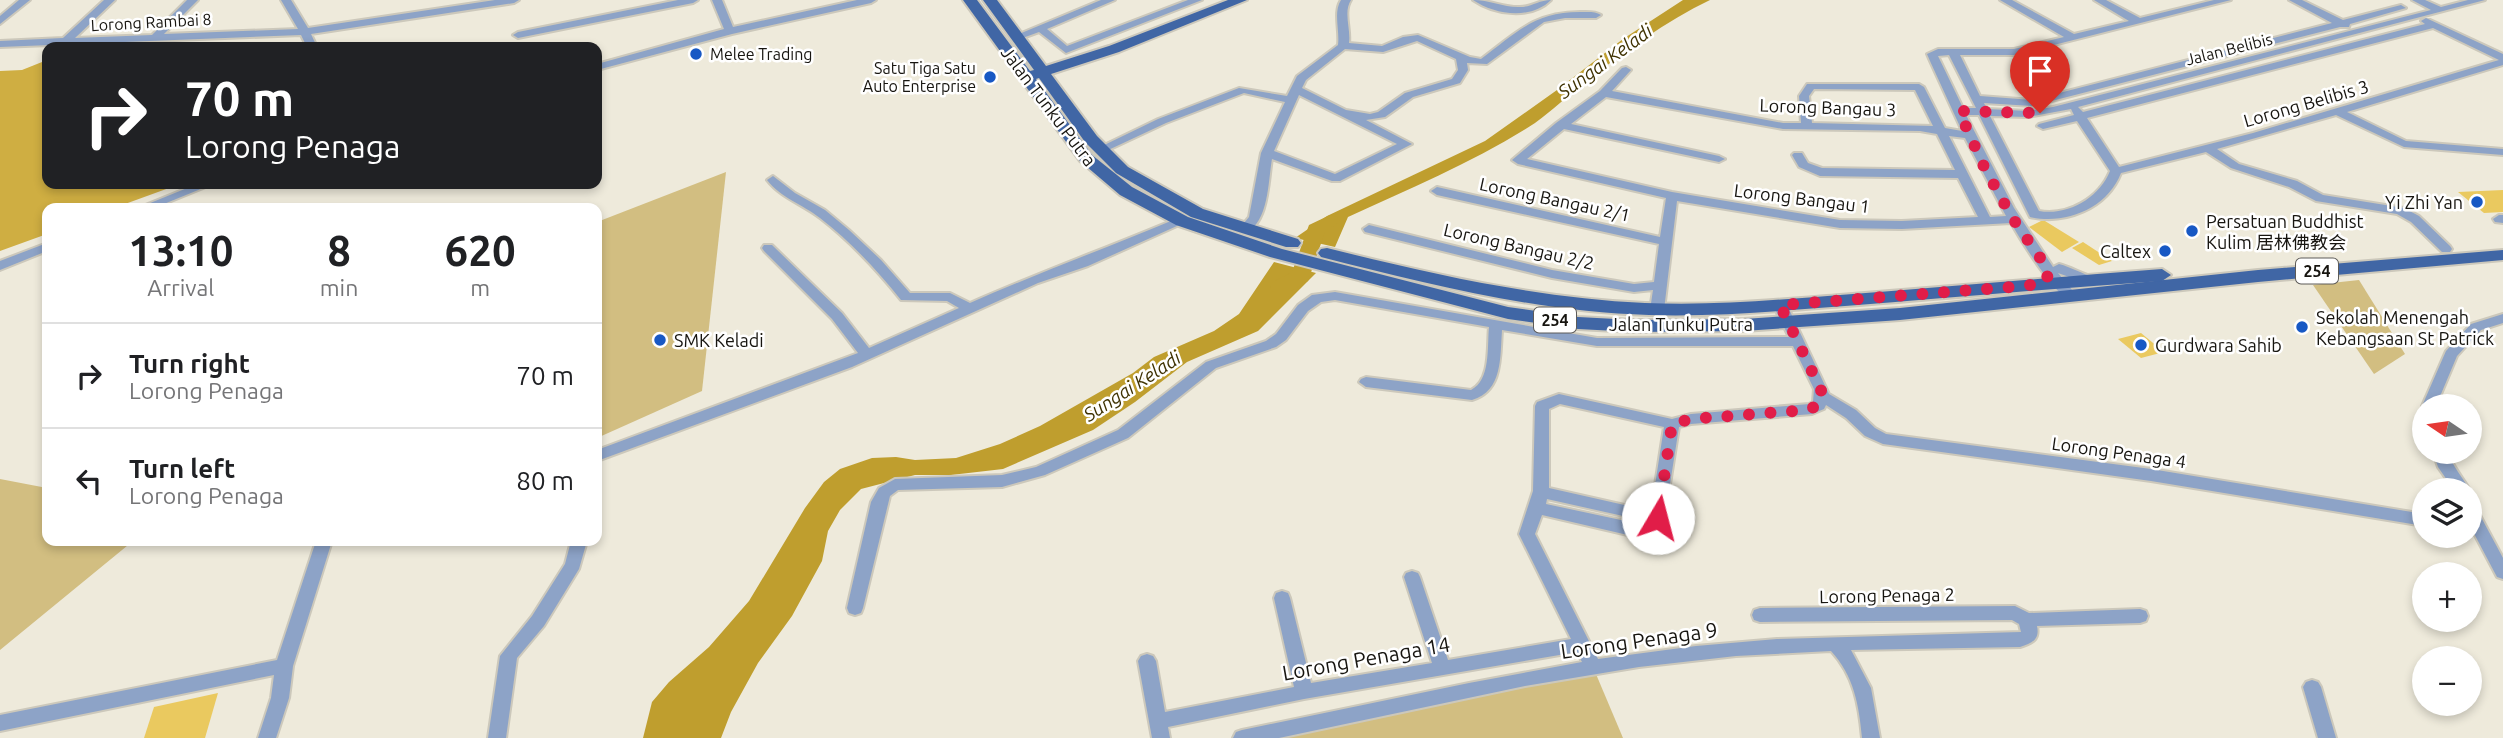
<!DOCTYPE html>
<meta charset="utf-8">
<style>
:root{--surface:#fff;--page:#f6f6f6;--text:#202124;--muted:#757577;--line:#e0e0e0}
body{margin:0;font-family:Ubuntu,"Noto Sans SC",sans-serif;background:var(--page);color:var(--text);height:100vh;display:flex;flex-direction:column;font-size:26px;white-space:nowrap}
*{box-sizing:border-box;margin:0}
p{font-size:23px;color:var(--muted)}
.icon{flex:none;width:38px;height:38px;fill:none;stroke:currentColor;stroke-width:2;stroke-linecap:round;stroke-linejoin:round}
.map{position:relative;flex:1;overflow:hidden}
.panel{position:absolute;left:42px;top:203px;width:560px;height:343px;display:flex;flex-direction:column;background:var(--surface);border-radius:14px;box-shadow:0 4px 10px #0003}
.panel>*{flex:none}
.guide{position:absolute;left:42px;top:42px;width:560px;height:147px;border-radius:14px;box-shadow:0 4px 10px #0003;background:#202124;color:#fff;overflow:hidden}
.needle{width:46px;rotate:283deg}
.fabs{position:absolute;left:2412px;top:394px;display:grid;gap:14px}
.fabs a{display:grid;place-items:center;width:70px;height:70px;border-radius:50%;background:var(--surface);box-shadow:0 4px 10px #0003;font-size:35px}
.pin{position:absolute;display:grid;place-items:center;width:60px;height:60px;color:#fff;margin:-72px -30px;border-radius:50% 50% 50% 0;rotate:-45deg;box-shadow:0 0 7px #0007}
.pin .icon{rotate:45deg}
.me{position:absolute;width:77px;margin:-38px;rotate:8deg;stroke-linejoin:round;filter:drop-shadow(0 0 5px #0008)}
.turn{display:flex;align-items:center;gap:24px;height:147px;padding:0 28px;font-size:32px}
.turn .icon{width:91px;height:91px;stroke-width:2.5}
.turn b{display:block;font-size:49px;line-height:60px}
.eta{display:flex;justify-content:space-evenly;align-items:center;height:119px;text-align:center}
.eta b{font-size:42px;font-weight:700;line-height:49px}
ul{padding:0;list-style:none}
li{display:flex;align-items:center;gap:21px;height:105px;padding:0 28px;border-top:2px solid var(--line)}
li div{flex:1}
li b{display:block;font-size:26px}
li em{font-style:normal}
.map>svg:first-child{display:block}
.green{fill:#d2be81}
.forest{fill:#cfae42}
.water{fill:#bf9e2e}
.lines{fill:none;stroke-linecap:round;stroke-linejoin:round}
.river{fill:#bf9e2e;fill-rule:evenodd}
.building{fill:#eac95f}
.minor-casing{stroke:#ccc8bb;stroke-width:4}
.major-casing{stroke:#ccc8bb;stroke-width:4}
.minor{fill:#8da3c7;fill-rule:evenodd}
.major{fill:#4066a5;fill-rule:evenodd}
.route{stroke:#e11d48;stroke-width:12;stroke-dasharray:0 21.6}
.poi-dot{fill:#1758c4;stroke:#fff;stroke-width:2.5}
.labels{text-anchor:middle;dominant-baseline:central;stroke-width:5;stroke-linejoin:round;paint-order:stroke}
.far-street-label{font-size:16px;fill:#171510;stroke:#fff}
.far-poi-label{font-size:16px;fill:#171510;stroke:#fff;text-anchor:start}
.shield{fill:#fff;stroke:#5d5b58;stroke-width:2}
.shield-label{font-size:16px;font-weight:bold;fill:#171510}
.street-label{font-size:18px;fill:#171510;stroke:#fff}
.poi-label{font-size:18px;fill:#171510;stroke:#fff;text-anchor:start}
.water-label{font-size:19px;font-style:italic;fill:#3f3202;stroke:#fff}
.near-street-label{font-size:21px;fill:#171510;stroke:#fff}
</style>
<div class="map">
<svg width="2503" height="738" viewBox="0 0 2503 738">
<rect width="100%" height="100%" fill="#eeeadb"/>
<g class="green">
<path d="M726,172L702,391L597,438V222Z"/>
<path d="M2359,280L2405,354L2374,374L2313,285Z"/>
<path d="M0,479L47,488V541H133L0,650Z"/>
<path d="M1593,667L1623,738H1242Z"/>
</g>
<path class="forest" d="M47,60V184H180L114,208H47V234L0,251V71L22,70Z"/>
<g class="water">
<path d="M1683,0H1710C1666,21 1624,52 1585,82C1568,95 1552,111 1535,123C1476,161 1411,188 1348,217L1335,247L1295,238L1327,216L1485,141L1557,90L1623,39Z"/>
<path d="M1274,262L1316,273L1258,331L1187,362L1135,402L1093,430L1003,469L951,475H915L861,489L840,510L828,531L822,561L792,616L758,663L731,712L721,738H643L652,702L669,682L709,647L749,601L805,508L824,482L840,469L872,458L896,457L915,460L956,458L1000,444L1040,426L1133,373L1154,357L1214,331L1239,314Z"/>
</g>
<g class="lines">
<path class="river" d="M1330,215L1337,217L1340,221L1325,232L1308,281L1289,292H1273L1270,287L1273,282L1292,272L1309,225Z"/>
</g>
<g class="building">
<path d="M2503,190V212L2484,213L2458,192Z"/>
<path d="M2041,221H2045L2079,242L2062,252L2029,227Z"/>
<path d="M2083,242L2112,261L2099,265L2072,248Z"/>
<path d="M2141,333L2164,352L2141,358L2118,339Z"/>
<path d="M218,693L205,738H144L154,707Z"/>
</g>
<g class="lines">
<defs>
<g id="minor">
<path d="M19,0H30L0,24V16Z"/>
<path d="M104,0H115L75,38L152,35L187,0H198L164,34L298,29L281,0H291L308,28L495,0H519L514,3L311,34L317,47H307L301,35L0,47V41L63,38Z"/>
<path d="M678,0H698L693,3L518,38L513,35L518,32Z"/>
<path d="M712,0H722L733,27L857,0H876L871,3L732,34L597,70V64L724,29Z"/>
<path d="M1101,0H1115L1047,29L1067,46L1188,0H1202L1066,53L1039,32L1017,40L1012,37Z"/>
<path d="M1341,0H1351C1343,12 1351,29 1349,43L1382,46L1403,37L1418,35L1470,57L1481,59C1516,33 1534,12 1580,12C1588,12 1595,11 1601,15L1596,18H1565L1544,22L1487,64L1467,63L1468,70L1460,83L1413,97L1385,117L1366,120L1412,144L1340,181H1332L1272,159C1268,181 1269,223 1245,233L1239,229L1249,217L1261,153L1285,102L1244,93L1166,123L1104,152L1100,153L1094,150L1158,119L1239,88L1287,96L1297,76L1338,45C1340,31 1333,12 1341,0ZM1417,41L1456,59L1458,70L1452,79L1405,93L1378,112L1370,114L1346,110L1302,88L1306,80L1345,49L1383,52ZM1299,95L1397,144L1335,174L1274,151Z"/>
<path d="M1473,0C1489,0 1503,7 1518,7C1531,8 1538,0 1551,0C1531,20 1495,15 1473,0Z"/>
<path d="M2000,0H2012L2074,34L2129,21L2094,0H2106L2140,18L2214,0H2231L2014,55H1960L1980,96L2032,100L2332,23L2289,0H2302L2343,20L2401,5L2406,8L2350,24L2349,27H2340L2032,106L1984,103L1987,109L2028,111L2053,107L2431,10L2412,0H2425L2441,7L2468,0H2485L2078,107L2083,112L2425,24L2421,21L2426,18L2503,54V65L2347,112L2406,141L2503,149V155L2404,147L2336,115L2217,149L2239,164L2297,181L2323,195L2404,208L2419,216L2450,246L2452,249L2450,252H2442L2411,222L2397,214L2316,201L2289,187L2231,168L2206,152L2121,173C2107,209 2065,225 2030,217L1979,115H1966L2014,208L2053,267L2059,264C2071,267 2082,274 2094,277L2096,280L2089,284L2058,273L2077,296L2070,300C2054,294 2020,239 2011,223L1902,229L1840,228L1677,201L1664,310L1657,314L1650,310L1653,290L1634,292L1552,278L1365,232L1363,229L1369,225L1552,270L1634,284L1654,282L1659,244L1437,195L1431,191L1437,187L1660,237L1666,198L1518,164L1512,160L1556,123L1600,91L1622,68L1626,67L1631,70L1612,91L1783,123H1801L1799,96L1807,84H1919L1924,87L1945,128L1962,131L1930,61L1927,54L1938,49H2014L2064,37ZM2433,28L2499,60L2253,133L2119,167L2087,118ZM1949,55L1976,108H1963L1938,56ZM1814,89L1915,90L1933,126L1812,123L1809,96ZM1606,97L1783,129L1920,131L1937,134L1955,170L1822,168L1808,163L1802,153H1794L1792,155L1799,167L1820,176L1958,178L1978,217L1902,221L1840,220L1672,192L1527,159L1564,129L1719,162L1725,159L1719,156L1571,124ZM2071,109L2074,115L2039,124L2037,126L2043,129L2077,121L2110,171C2099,198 2068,216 2039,211L1990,116L2028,117ZM1949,136L1965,138L2006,216L1990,217Z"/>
<path d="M773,176L795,193L825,210L849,230L881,260L910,293H950L970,303C1038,273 1109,247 1178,218H1186L1188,221L1088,266L1038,283L852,367L597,461V450L858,353L832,319L764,251L762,248L764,245H772L842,313L869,348L959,308L947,301L901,300C877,270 851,242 820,218C802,204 781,198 767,180Z"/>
<path d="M197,184H213L154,208H138Z"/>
<path d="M2499,215H2503V223L2495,222L2493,219Z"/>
<path d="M47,243V251L0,270V261Z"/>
<path d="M1335,292L1597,338L1789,337L1773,305L1780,301L1787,305L1829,394L1856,410L1875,428L1886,434L2151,469L2424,514V526L2151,481L1883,444L1865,436L1846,418L1826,405L1824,409L1812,414L1691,424L1679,427L1662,535L1645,539L1542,515L1535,534L1598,659L1696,646L1777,639L2021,632L2019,624L2012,620L1760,622L1754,620L1752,615L1754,610L1760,608L2015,606L2029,613L2140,609L2146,611L2148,616L2146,621L2140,623L2037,626C2040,640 2032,643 2020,647L1851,650L1871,688L1880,738H1862C1859,705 1854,676 1831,651L1736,656L1639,667L1525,686L1279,738H1233L1236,732L1242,730L1469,683L1582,662L1577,652L1304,699L1168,727L1170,738H1152L1138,661L1141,656L1147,654L1153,656L1156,661L1165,712L1294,687L1274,598L1276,593L1282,591L1288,593L1290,598L1311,683L1432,663L1404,577L1406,573L1412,571L1418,573L1420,577L1448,660L1571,639L1519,534L1533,491L1535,406L1537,402L1559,394L1672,419L1691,414L1809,404L1813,402L1814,389L1793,346H1597L1502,330C1500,357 1503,391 1472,400L1366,387L1359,382L1361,379L1366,377L1471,390C1491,380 1487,347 1489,327L1335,300L1321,302L1308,311L1286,340L1276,347L1216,368L1128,438L1045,475L1002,487L898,490L890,496L863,608L861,613L855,615L849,613L847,608L871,502L879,488L895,479L1002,475L1036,467L1118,430L1206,362L1266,341L1276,334L1298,305L1312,295ZM1560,404L1664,427L1651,511L1549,488V409ZM1547,499L1650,522L1649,526L1546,504Z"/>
<path d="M2503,314V323L2481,330L2457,356L2436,406H2424V409L2422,406L2446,351L2471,324Z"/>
<path d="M2433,452H2447C2453,466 2462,477 2470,490L2469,491L2454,490L2438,467Z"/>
<path d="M2469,502L2474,504L2503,558V579L2497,577L2469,524Z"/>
<path d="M316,541H332L293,666L289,698L276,738H258L271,698L274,675L0,731V715L277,660Z"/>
<path d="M571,541H587L579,569L544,626L517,658L506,738H488L500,656L532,616L565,564Z"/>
<path d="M2312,680L2318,682L2321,687L2336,738H2318L2303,687L2306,682Z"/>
</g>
<g id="major">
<path d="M963,0H977L1030,71L1034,70L983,0H997L1046,66L1109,46L1228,0H1247L1119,52L1051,74L1097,136L1128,167L1203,209L1298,239L1301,243L1298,247H1286L1191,217L1116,173L1085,142L1039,78L1036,79L1092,155L1132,187L1188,217L1282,249L1508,307L1578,317L1635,320L1744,319L1900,308L2258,270L2503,250V260L2258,282L1900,320L1744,331L1635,332L1578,329L1508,319L1270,257L1176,225L1120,195L1080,161Z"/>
<path d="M1327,248C1431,274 1537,298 1645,303C1710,306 1775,300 1840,295C1947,287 2055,277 2162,269L2171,275L2162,281C2056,288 1951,298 1845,306C1780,311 1714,317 1649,315C1538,312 1428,284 1321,257L1318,253L1321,249Z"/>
</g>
</defs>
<use href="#minor" class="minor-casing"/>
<use href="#major" class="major-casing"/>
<use href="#minor" class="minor"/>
<use href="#major" class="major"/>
</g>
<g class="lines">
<path class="route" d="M1658,518L1672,424L1691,419L1807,410L1819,405L1822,396L1821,390L1780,305L2012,287L2040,284L2047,280L2048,269L2013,219L1985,169L1959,111L2040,113"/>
</g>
<g class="poi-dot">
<circle cx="696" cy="54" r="7"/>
<circle cx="990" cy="77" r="7"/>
<circle cx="2477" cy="202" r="7"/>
<circle cx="2192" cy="231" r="7"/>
<circle cx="2165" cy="251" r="7"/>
<circle cx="2302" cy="327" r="7"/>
<circle cx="660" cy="340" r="7"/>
<circle cx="2141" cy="345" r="7"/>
</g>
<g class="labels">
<g class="far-street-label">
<text transform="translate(151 22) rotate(-3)">Lorong Rambai 8</text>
<text transform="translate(2229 49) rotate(-14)">Jalan Belibis</text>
</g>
<g class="far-poi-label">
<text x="710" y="54">Melee Trading</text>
<text x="976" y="68" text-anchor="end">Satu Tiga Satu<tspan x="976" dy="18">Auto Enterprise</tspan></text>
</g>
<g class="shield">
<rect x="2296" y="258.5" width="42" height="25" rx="5"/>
<rect x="1534" y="307.5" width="42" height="25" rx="5"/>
</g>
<g class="shield-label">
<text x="2317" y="271">254</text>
<text x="1555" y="320">254</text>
</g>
<g class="street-label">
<text transform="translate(2306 103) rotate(-16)">Lorong Belibis 3</text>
<text transform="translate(1049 106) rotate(53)">Jalan Tunku Putra</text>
<text transform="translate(1828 107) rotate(2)">Lorong Bangau 3</text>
<text transform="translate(1802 198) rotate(7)">Lorong Bangau 1</text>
<text transform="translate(1555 199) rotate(12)">Lorong Bangau 2/1</text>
<text transform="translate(1519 246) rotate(13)">Lorong Bangau 2/2</text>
<text x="1681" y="324">Jalan Tunku Putra</text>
<text transform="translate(2119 452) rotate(8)">Lorong Penaga 4</text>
<text transform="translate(1887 595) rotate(-1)">Lorong Penaga 2</text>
</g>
<g class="poi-label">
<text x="2463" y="202" text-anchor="end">Yi Zhi Yan</text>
<text x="2206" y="221">Persatuan Buddhist<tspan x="2206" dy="21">Kulim 居林佛教会</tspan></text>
<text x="2151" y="251" text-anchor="end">Caltex</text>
<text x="2316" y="317">Sekolah Menengah<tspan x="2316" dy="21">Kebangsaan St Patrick</tspan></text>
<text x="674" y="340">SMK Keladi</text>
<text x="2155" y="345">Gurdwara Sahib</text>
</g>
<g class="water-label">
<text transform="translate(1605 61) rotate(-36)">Sungai Keladi</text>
<text transform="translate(1132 386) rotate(-33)">Sungai Keladi</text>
</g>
<g class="near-street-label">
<text transform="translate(1639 640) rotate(-8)">Lorong Penaga 9</text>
<text transform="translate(1366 658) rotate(-10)">Lorong Penaga 14</text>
</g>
</g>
</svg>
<div class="fabs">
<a><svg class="needle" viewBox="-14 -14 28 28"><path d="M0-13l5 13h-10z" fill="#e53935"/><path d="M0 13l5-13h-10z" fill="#757577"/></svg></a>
<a><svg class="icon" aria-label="layers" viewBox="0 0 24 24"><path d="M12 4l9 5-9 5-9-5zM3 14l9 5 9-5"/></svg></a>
<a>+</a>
<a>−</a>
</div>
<div class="pin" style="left:2040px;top:113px;background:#d93025"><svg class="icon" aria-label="arrive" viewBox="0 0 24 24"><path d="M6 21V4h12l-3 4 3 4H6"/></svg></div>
<svg class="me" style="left:1658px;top:518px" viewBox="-20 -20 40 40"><circle r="19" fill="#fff"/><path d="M0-13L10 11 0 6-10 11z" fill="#e11d48"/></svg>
<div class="guide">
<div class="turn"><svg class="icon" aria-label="right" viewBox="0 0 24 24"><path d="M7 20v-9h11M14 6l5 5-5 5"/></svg><div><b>70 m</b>Lorong Penaga</div></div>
</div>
<section class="panel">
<div class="eta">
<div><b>13:10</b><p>Arrival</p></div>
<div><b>8</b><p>min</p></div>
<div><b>620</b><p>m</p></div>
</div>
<ul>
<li><svg class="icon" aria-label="right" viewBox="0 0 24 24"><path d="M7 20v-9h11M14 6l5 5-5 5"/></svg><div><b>Turn right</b><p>Lorong Penaga</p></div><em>70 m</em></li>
<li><svg class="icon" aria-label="left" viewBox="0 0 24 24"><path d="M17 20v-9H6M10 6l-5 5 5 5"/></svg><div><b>Turn left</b><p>Lorong Penaga</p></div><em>80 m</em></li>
</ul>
</section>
</div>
